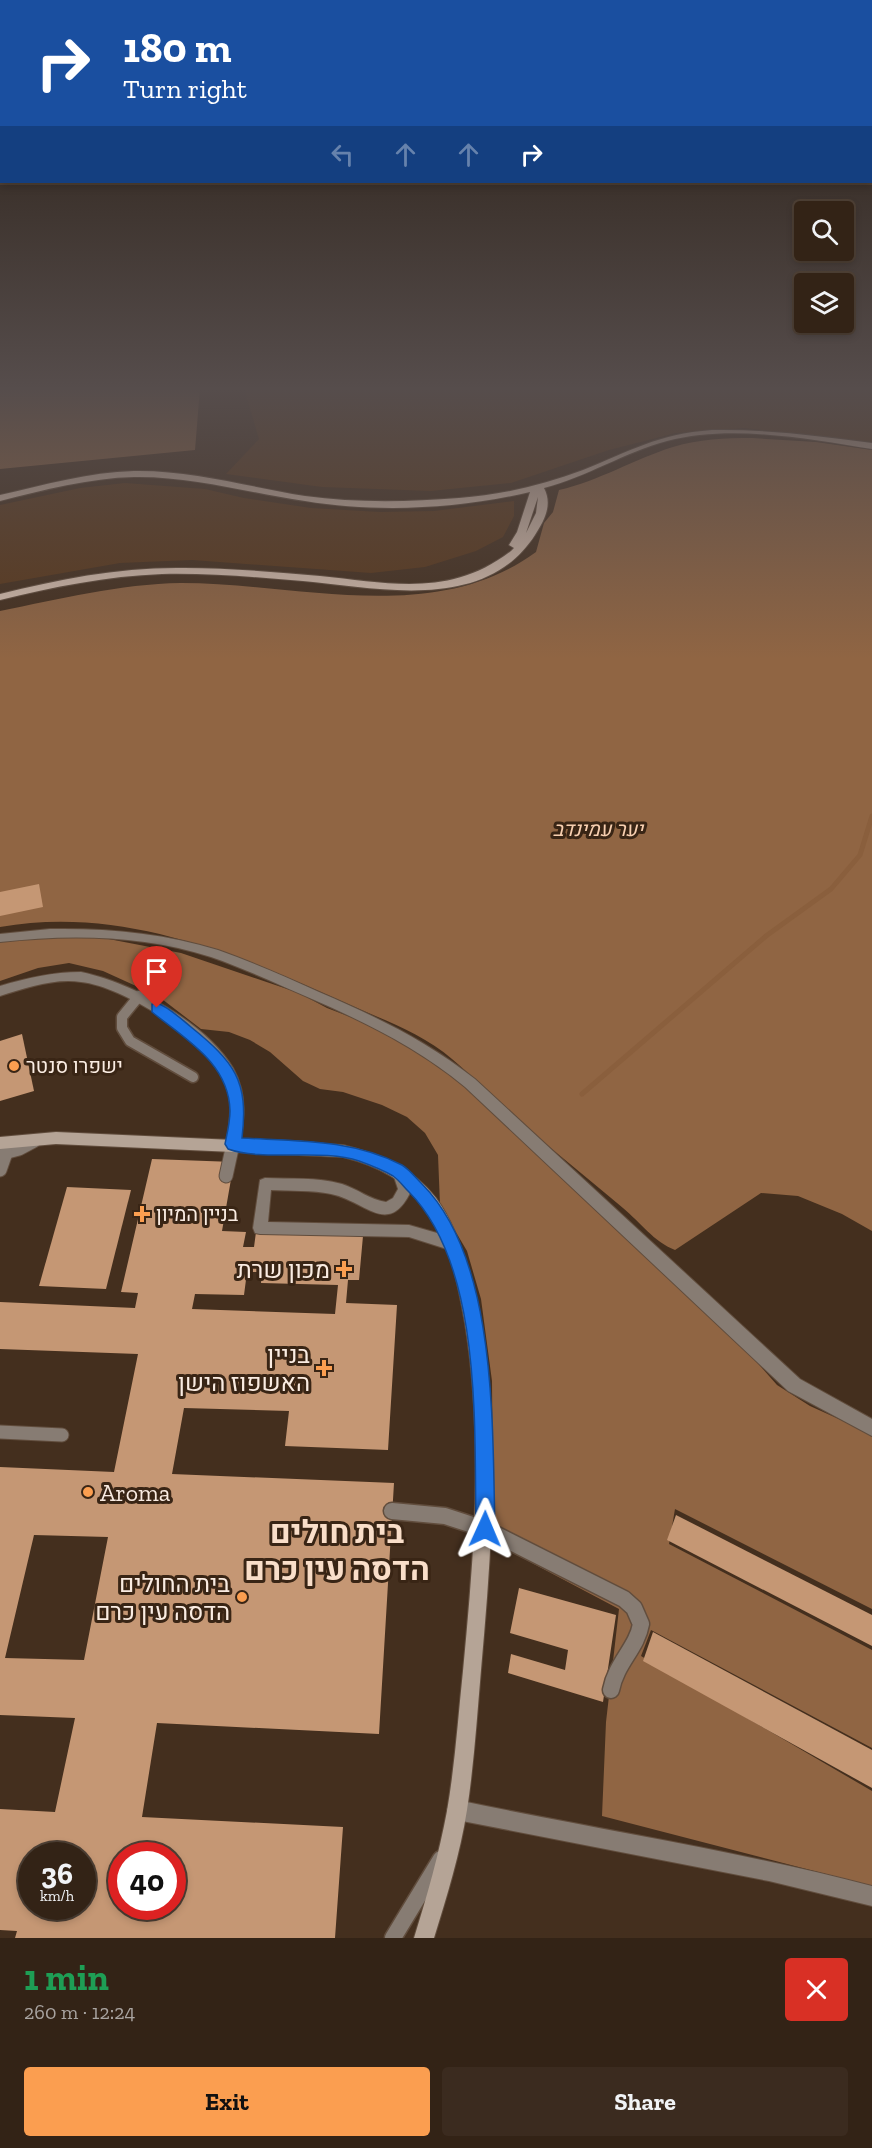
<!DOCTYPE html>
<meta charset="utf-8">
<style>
:root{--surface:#332316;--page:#3b2b1f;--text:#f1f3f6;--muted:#a9a4a1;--line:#4e4035;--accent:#fb9e50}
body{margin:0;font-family:"Zilla Slab",Heebo,serif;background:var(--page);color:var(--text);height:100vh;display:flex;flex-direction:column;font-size:22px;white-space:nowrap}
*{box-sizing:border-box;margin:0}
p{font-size:20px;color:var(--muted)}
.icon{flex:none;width:33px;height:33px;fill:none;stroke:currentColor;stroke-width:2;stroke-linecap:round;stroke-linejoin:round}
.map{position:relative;height:1938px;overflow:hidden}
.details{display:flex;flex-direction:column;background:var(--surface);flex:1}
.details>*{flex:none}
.top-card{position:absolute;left:0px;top:0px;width:873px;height:183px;box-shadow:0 3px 9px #0003,0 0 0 2px var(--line);background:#1a4fa0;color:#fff;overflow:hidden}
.fabs{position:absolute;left:794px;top:201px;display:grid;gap:12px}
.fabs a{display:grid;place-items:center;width:60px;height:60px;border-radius:6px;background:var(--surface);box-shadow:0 3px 9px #0003,0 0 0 2px var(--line);font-size:30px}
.speed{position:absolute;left:18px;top:1842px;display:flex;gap:12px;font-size:30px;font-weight:700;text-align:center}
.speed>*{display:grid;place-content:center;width:78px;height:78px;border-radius:50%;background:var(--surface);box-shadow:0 3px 9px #0003,0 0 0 2px var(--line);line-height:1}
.speed small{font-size:15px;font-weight:400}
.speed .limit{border:9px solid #d22;background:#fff;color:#111}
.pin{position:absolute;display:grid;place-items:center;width:51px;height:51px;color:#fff;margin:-62px -26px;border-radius:50% 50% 50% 0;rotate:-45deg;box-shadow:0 0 6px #0007}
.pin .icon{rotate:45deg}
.me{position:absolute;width:66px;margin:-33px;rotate:1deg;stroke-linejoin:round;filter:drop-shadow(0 0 4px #0008)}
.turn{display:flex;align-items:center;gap:21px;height:126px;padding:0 24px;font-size:27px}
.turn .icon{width:78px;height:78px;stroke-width:2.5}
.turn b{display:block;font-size:42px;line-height:51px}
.lanes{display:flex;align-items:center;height:57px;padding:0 24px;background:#0003;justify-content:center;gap:30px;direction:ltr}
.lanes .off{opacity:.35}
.round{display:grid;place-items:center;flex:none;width:63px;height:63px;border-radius:6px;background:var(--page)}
.summary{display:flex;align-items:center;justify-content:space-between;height:102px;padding:0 24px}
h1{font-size:36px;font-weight:700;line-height:45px;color:#1e9e55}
.button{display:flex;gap:12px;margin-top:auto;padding:12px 24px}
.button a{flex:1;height:69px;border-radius:6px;background:var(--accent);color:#111;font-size:24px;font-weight:700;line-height:69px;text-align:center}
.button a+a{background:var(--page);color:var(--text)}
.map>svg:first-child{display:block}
.green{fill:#5a381b}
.forest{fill:#906543}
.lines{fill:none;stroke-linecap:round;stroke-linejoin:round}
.stream{stroke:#8a5f3d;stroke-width:5}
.building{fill:#c59774;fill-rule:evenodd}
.lane-far2-casing{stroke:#614d3d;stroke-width:13}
.lane-far1-casing{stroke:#614d3d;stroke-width:15}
.lane-casing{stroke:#614d3d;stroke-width:19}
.street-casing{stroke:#614d3d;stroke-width:2}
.secondary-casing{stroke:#614d3d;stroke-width:2}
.primary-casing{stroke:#614d3d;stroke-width:2}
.lane-far2{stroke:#877c73;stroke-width:10}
.lane-far1{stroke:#877c73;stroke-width:13}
.lane{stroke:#877c73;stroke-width:16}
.street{fill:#877c73;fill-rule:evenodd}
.secondary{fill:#b5a496;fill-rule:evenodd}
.primary{fill:#d9c2b2;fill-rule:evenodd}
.route{fill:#1a73e8;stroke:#114b97;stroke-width:1.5}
.poi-dot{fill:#fb9e50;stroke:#392515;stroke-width:2}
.labels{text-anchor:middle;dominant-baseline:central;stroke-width:6;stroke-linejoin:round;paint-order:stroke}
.park-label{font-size:20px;font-style:italic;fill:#f8cfb0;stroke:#392515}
.poi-label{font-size:20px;fill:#faece2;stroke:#392515;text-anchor:start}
.near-poi-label{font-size:24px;fill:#faece2;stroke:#392515;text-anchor:end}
.near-district-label{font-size:32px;font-weight:bold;fill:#f9dec9;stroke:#392515}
</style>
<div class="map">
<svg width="872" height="1938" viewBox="0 0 872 1938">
<rect width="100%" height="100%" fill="#442f1e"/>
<g class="green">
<path d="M244,388H872V442L744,428L676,433L609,450L511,483L431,491L322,487L226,474L259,439Z"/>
<path d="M125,483L205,489L244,498L311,508L380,512L434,511L514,501V516L503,537L476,551L425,567L371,573L192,560L120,563L0,584V505L80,488Z"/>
</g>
<g class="forest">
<path d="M0,388H200L195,450L0,469Z"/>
<path d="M752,438L816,442L872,450V1231L842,1214L798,1196L761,1193L675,1250C654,1242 640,1222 623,1208C584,1175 543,1143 505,1108C487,1092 470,1074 452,1059C422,1033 383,1020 348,1004C239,955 122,905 0,927V611C59,599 120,584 181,583C298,583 433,627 536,552L544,523L553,512L559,490C599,481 634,459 673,447C699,439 725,438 752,438Z"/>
<path d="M88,935L181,953L299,993L327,1008L374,1026L442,1064L739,1342L777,1385L810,1406L872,1434V1609L675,1509L669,1544L872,1650V1748L651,1630L641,1656L872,1791V1886L602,1816L606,1722L619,1609L498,1545L493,1508L492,1381L481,1299L467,1251L440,1205L438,1155L425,1133L407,1117L382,1105L343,1092L320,1089L303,1081L270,1052L250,1040L229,1032L201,1029L158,996L103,971L69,963L38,968L0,981V941Z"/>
</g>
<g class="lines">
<path class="stream" d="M582,1094L766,936L831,889L860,855L872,816"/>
</g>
<g class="building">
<path d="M39,884L43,907L0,916V892Z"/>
<path d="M22,1034L34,1091L0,1101V1041Z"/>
<path d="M152,1159L234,1162L222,1231L246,1232L243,1247H254L256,1232L363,1236L359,1280H348L346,1303L397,1305L388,1450L285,1446L289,1411L184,1408L172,1474L394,1483L379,1734L157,1723L142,1817L343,1827L335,1938H15L17,1931L0,1930V1809L55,1812L75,1718L0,1715V1467L114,1472L138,1354L0,1349V1302L135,1308L138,1293L121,1292ZM247,1272H262L261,1283L338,1285L335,1314L192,1309L195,1294L244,1295ZM34,1535L108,1537L84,1660L5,1658ZM32,1856H82V1906H32ZM122,1856H172V1906H122Z"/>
<path d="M67,1187L131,1190L106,1289L39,1286Z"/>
<path d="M676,1515L872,1615V1646L667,1540Z"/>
<path d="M519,1588L616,1615L603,1702L508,1673L511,1654L565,1670L568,1650L510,1633Z"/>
<path d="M653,1632L872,1750V1788L643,1661Z"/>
</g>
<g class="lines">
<defs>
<path id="lane-far2" d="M139,996L122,1017V1028L130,1041L193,1077"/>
<g id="lane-far1">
<path d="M0,1154L19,1149L34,1141"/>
<path d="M0,1170L6,1153"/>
<path d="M226,1176L233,1144"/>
<path d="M0,1432L62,1435"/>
</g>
<g id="lane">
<path d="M392,1511L445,1516L485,1529L624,1599L634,1608L641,1624C637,1648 616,1663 611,1690"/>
<path d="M393,1938L441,1859"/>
</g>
<g id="street">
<path d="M50,929C106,928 164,933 218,950C252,962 286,977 319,992C375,1016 427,1041 475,1079L800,1379L872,1419V1436L788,1391L465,1087C419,1049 367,1023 312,999C279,985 246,969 211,957C144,935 70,934 0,942V934Z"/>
<path d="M81,972C133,983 205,1022 233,1068C242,1084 245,1103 243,1121C242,1130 242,1140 238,1148L233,1150L228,1148L226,1144C230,1123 233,1101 225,1080C211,1041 122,986 81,982C54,978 26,988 0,996V986C27,978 53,972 81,972Z"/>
<path d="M399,1165L404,1167L412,1189C389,1239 366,1201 331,1194C312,1190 291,1191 271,1190L268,1222L409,1225L458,1239L460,1244L458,1249L453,1251L409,1237L260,1234L255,1233L253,1228L260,1180L265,1178C290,1179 317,1177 342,1184C358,1189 370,1200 386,1202L393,1198L398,1189L392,1171L394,1167Z"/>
<path d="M457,1800C595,1829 735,1850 872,1886V1906L769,1881L457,1820L450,1817L447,1810L450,1803Z"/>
</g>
<path id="secondary" d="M56,1132L343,1145C379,1154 413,1168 436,1198C456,1225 466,1259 473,1290C503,1415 492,1544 481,1670C477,1717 474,1764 467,1810C460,1854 447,1896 434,1938H414C427,1896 439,1854 447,1811C455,1765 458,1718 463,1671C474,1555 484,1439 465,1323C458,1284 450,1240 426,1208C406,1180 376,1165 343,1157L56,1144L0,1149V1137Z"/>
<path id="primary" d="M712,430C766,429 819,436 872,443V449C807,439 732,424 667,441C625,452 587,477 544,488C553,505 544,521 535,535C485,613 379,588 303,581C256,577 209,573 162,574C107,576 53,587 0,600V594C60,579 121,567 184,568C229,568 274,572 320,576C390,583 450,598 511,551L514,548L509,545L517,532L530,492C458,509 378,513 305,501C248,493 192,476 134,477C89,478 44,490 0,501V495C44,485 89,472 134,471C192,470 248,487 305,496C355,503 408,502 459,498C501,495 543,485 583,470C631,451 657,434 712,430ZM538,497L536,513L526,533Z"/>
</defs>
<use href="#lane-far2" class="lane-far2-casing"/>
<use href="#lane-far1" class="lane-far1-casing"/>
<use href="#lane" class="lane-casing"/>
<use href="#street" class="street-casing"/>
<use href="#secondary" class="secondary-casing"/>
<use href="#primary" class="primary-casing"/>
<use href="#lane-far2" class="lane-far2"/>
<use href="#lane-far1" class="lane-far1"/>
<use href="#lane" class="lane"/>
<use href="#street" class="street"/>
<use href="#secondary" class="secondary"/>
<use href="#primary" class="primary"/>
</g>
<linearGradient id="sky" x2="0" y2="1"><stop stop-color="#251a10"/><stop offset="0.59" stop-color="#564d4c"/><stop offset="1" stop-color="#564d4c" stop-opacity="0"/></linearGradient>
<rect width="872" height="659" fill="url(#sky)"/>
<path class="route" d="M157,1003C169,1007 181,1019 191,1027C234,1062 249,1080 242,1138C297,1141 352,1139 402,1165C409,1169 416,1178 422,1184C498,1260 492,1427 495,1529L492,1536L485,1538L478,1536L476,1529C474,1429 483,1267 409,1192C404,1187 399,1180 393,1176C383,1170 370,1165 359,1161C321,1148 264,1162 228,1149L225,1144C227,1134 230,1122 230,1111C229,1063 185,1039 152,1012V1004Z"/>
<g class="poi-dot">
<circle cx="14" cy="1066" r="6"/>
<path d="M139 1205h6v6h6v6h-6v6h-6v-6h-6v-6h6z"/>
<path d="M341 1260h6v6h6v6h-6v6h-6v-6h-6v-6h6z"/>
<path d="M321 1359h6v6h6v6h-6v6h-6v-6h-6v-6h6z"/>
<circle cx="88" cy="1492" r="6"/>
<circle cx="242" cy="1597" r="6"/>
</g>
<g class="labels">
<g class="park-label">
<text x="598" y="829">יער עמינדב</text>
</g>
<g class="poi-label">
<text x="26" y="1066">ישפרו סנטר</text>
<text x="156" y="1214">בניין המיון</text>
</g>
<g class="near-poi-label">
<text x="330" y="1269">מכון שרת</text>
<text x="310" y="1354">בניין<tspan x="310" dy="28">האשפוז הישן</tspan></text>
<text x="100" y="1492" text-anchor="start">Aroma</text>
<text x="230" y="1583">בית החולים<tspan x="230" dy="28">הדסה עין כרם</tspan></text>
</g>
<g class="near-district-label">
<text x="337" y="1532">בית חולים<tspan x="337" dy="37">הדסה עין כרם</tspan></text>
</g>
</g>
</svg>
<div class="fabs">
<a><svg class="icon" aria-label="search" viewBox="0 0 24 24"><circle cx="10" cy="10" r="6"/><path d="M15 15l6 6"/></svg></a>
<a><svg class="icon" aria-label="layers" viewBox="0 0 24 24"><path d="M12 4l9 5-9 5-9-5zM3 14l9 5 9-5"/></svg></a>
</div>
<div class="speed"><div>36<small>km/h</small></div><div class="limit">40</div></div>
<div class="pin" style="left:157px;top:1008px;background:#d93025"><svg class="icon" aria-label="arrive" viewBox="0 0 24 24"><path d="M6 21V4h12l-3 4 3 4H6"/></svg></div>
<svg class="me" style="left:485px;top:1529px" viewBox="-20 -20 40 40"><path d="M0-17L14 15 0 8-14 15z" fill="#1a73e8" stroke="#fff" stroke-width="4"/></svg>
<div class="top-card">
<div class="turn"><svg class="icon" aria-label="right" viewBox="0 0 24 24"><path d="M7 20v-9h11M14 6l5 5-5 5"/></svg><div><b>180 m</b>Turn right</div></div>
<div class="lanes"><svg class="icon off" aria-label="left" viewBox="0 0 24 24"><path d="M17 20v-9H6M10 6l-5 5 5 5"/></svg><svg class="icon off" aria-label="ahead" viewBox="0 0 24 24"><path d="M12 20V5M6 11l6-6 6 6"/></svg><svg class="icon off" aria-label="ahead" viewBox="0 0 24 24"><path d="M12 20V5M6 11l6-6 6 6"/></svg><svg class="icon" aria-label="right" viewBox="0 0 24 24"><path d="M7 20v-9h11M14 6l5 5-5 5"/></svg></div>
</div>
</div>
<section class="details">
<div class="summary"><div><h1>1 min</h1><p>260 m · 12:24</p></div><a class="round" style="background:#d93025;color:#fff"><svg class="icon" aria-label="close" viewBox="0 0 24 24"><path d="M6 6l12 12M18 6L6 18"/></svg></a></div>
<div class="button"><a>Exit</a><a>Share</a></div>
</section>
